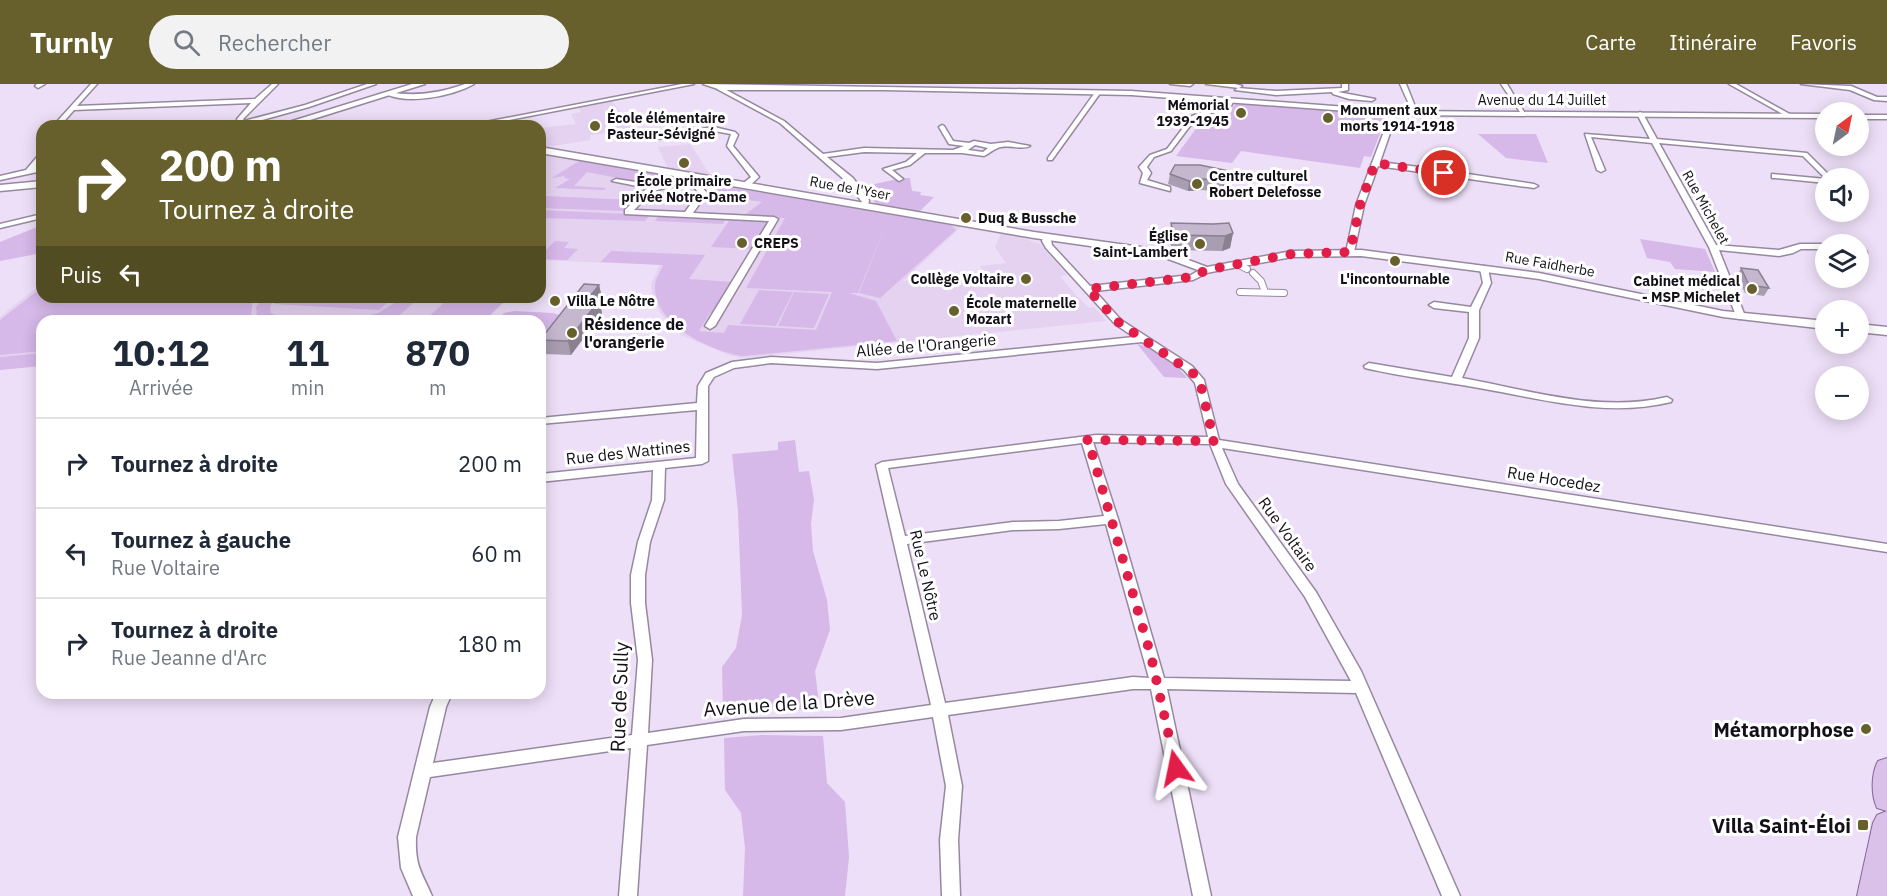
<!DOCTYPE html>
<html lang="fr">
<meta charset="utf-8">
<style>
:root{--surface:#fff;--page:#f2f2f3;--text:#1f2937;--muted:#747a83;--line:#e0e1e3;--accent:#67602c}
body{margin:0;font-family:"IBM Plex Sans",sans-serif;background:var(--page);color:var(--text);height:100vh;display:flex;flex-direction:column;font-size:22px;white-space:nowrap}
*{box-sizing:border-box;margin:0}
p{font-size:20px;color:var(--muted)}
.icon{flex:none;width:33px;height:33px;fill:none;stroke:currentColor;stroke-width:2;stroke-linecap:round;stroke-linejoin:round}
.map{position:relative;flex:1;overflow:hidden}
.details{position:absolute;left:36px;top:231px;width:510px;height:384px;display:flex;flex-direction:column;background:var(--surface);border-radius:18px;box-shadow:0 3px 15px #0003}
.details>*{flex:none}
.top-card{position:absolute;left:36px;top:36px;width:510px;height:183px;border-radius:18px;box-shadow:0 3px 15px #0003;background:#67602c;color:#fff;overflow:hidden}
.needle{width:39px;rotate:33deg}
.controls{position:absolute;left:1815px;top:18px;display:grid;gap:12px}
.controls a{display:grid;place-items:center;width:54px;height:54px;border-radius:50%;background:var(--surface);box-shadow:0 3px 15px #0003;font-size:30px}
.pin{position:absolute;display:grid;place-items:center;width:51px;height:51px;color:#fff;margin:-26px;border:3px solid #fff;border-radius:50%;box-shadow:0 2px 6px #0007}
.me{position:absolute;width:66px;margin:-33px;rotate:348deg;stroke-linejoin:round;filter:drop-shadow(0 0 4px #0008)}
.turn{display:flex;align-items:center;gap:21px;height:126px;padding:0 24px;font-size:27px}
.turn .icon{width:78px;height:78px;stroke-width:2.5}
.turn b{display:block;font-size:42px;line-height:51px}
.then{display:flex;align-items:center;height:57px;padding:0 24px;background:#0003;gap:12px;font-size:22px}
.eta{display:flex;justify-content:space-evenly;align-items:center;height:102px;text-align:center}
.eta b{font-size:36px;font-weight:700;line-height:42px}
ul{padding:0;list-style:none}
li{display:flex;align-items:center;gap:18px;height:90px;padding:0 24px;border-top:2px solid var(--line)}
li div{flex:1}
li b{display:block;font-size:22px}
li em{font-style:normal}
header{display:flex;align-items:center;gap:36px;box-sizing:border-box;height:84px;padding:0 30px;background:var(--accent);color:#fff}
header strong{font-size:28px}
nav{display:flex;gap:33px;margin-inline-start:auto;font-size:21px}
.search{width:420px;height:54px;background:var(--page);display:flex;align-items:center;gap:15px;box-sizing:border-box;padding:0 21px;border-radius:33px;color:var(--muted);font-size:22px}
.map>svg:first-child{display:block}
.built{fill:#e4d2f0}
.green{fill:#d6b8e9}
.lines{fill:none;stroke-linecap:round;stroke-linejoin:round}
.pedestrian-casing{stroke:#96899f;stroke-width:8}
.minor-casing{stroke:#96899f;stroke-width:3}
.tertiary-casing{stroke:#96899f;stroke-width:3}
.secondary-casing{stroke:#96899f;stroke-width:3}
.primary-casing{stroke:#846896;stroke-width:2}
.pedestrian{stroke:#fff;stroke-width:6}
.minor{fill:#fff;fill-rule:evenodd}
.tertiary{fill:#fff;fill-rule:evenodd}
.secondary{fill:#fff;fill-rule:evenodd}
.primary{fill:#d9c1e9;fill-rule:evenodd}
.wall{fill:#a99db1}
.shaded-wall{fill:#8a8090}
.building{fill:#c5b7ce;stroke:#8a8090;stroke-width:1.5}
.route{stroke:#e11d48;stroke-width:10;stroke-dasharray:0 18}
.poi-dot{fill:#67602c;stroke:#fff;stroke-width:2}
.labels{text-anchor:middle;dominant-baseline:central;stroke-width:6;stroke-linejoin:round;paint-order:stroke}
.far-street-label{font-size:14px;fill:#141018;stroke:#fff}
.far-poi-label{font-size:14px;font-weight:bold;fill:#141018;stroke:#fff;text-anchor:start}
.poi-label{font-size:16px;font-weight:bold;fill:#141018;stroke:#fff;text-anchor:start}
.street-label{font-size:16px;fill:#141018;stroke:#fff}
.near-street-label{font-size:20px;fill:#141018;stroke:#fff}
.near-poi-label{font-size:20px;font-weight:bold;fill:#141018;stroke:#fff;text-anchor:end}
</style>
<header>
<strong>Turnly</strong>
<div class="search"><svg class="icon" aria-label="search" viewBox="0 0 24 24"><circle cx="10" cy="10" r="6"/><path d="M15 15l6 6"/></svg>Rechercher</div>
<nav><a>Carte</a><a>Itinéraire</a><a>Favoris</a></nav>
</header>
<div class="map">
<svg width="1887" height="812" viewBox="0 0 1887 812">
<rect width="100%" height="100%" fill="#eddff7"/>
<g class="built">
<path d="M612,17L635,46L590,51L591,56L540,64V44L576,40L571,30L581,28L578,23Z"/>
<path d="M690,60L698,72L711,93L669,86L658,63Z"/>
<path d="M540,70L962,142L903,197L983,187L980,182L1006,179L995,163L1001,149L1017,152L1040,160L1067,191L1060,192L1076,211L1089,224L1094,223L1106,237L742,274L729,271L681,251L660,229L652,209L651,200L660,181L540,176Z"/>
<path d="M42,199V213H450L424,237H42V269L0,273V233Z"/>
</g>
<g class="green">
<path d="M1236,19L1384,30L1387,31L1371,73L1364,72L1360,84L1241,67L1232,79L1176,72L1203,35L1231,26Z"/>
<path d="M1478,50H1536L1548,79L1506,74Z"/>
<path d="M579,77L671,93L660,100L653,101L587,88L574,102L606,104L604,106L555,104L570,95L564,94L565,92L552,94Z"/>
<path d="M902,94H910L912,107L921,108L920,111L934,113L919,128L876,120L861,103Z"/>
<path d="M706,99L951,141L956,146L880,214L859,209L887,138L858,209H849L876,217L897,257L743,272C712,268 653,240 655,202C655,195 661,187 663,181L601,178L611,167L705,171L689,195L733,198L714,229H710L699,247L724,249L728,241L816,246L832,208L746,204L785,134L743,132L762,118L709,110L714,103L704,102Z"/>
<path d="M544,112L633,116L624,127L540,124V116Z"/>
<path d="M540,126L650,131L645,137L540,134Z"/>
<path d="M659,131L726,134L723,140L655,137Z"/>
<path d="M731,134L768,137L753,165L711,163Z"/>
<path d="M42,141V169L0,177V158Z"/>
<path d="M1640,155L1705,165L1715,188L1675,185L1670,178L1647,174Z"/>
<path d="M555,157L569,158L564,164L578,165L567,176L540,175V172Z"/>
<path d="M42,203V213H256L253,215L251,230L256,237H42V267L0,271V236Z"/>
<path d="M759,206L793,208L776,242L740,240Z"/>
<path d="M794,208L829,210L814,244L778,242Z"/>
<path d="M263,213H275L270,223L271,229L289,237H262L257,232L256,223Z"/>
<path d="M284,213H394L379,226L274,220Z"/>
<path d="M404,213H420L393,237H376L378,235L346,237L378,229Z"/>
<path d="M450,213H504L507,215L484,237H424Z"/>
<path d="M514,227L553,229L559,231L548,246H543L540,250V237H497L504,229Z"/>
<path d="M1137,260C1154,263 1177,280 1187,294L1164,293Z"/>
<path d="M42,269V282L0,286V273Z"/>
<path d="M795,356L799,388L809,387L814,415L811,440L813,467L827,516L830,546L815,587L820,627L770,624L723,628L722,583L736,564L742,531L738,427L732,370L778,366V358Z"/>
<path d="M762,651L823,652L827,699L845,718L849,773L845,812H743L745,764L741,729L725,706L724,654Z"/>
</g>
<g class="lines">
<defs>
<g id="pedestrian">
<path d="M1239,181L1247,185"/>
<path d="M1253,189L1261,197L1265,208"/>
<path d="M1240,208L1284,209"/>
</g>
<g id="minor">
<path d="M37,0H45L38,4L35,2Z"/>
<path d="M91,0H97L77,22L255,15L272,0H278L243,35L244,37L305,21L367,0H376L309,23L255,38L281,42H252L248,40L231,42L238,39L237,35L251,19L74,26L60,42H53Z"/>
<path d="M465,0H474C453,12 408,21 386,10L389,8C416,13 440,9 465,0Z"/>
<path d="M682,0H694L478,42H465Z"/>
<path d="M1170,0H1193L1190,2Z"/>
<path d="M1206,0H1235L1242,2L1239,4Z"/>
<path d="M1342,0H1348V6L1338,8L1375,15L1372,17L1349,15L1333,10L1332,8L1276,11L1235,6L1238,4L1276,7L1342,4Z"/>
<path d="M1400,0H1406L1418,30L1413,29Z"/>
<path d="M1501,0H1507L1526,31H1522Z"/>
<path d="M1729,0H1736L1793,32L1788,33Z"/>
<path d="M1801,0L1851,2L1877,13H1887V17L1874,16L1850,6Z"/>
<path d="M719,2L784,37L823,70L864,64L953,66L964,62L949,60L939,43L942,41L944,42L953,57L969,59L974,57L991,60L1008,58L1030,62C1022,66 1011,61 1001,63C995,64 990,69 984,72L962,69H925L910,81L892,86L903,95L899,97L883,85L906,78L917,69L864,68L827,73L853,94L869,116L868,122L864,124L860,122L862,118L847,98L780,39L717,5ZM975,61L988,64L983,68L968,66Z"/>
<path d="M1096,7L1101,8L1052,76H1048V74Z"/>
<path d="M1229,15L1234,16L1231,22L1196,34L1171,67L1154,73L1147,83L1151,89L1147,96L1170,103V107L1140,99L1143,89L1139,83L1150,71L1167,65L1192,32L1226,20Z"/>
<path d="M1394,27L1397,29L1380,78L1442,86L1446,69L1449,67L1452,69L1448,87L1534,100L1538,102L1534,104L1448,92L1444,109L1440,111L1436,109L1441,91L1378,82L1364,121L1354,168L1347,170L1346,168L1356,121L1391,29Z"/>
<path d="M1640,28L1643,30L1657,55L1807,69L1832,94L1826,95L1803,72L1659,59L1716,161L1779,166L1800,160H1826V165H1801L1793,169L1779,172L1719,166L1745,232L1740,235L1737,234L1709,163L1652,59L1591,53L1605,86L1601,88L1597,86L1585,50L1650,55L1637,30Z"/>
<path d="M714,43L735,48L738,51L733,62L759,93L748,103L741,101L751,93L727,62L731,50L714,47L657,55L654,53Z"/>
<path d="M42,67V77L36,84L42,83V87L0,96V92L26,86Z"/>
<path d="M1772,90L1826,95V99L1775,94H1772Z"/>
<path d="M700,92L707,94L700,101L707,109L693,129L774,133L778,135L715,242L710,245L705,242L769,137L625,130V126L647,104L612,97L616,95L655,101L673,98V102L653,107L634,126L685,128L699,109L692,101Z"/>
<path d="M42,130V134L0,144V140Z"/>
<path d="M1044,151H1050L1052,161L1090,202L1191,191L1203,184H1209V188L1193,196L1095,207L1121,236L1192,282L1204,296L1219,356L1887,460V468L1222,364L1238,400L1316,508L1361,587L1460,812H1442L1356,609L1167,605L1211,812H1193L1151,605H1133L948,631L962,702L958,756L960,812H942L940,756L946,702L933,633L841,646L744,647L647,661L637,812H619L631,664L430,693L416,753C415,782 421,787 432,812H413L401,784L398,753L430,623L436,609H452L446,623L433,679L632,651L638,576L631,519V491L638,458L652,416L653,386L540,398V390L696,374L697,326L540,340V334L697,319L698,302L706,289L732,278L771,273L877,279L1134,253L1115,240L1046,164L1042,157ZM1142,258L1184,286L1195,299L1208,353L1096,351L882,378L876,381L931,621L841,634L744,635L648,649L652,576L645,519V491L650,458L664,416L665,384L702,380L708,377V302L714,293L734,284L771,279L877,285ZM1093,358L1210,360L1226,400L1305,513L1351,597L1164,594L1118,435ZM1082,359L1104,432L1059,437L1013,438L905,452L888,384ZM1106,440L1149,594L1133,593L945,619L907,460L1013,446L1059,445Z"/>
<path d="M1858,166L1866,167L1867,169L1863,172L1858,171Z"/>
<path d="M1484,182L1488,185L1491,199L1479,226V254L1462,294C1529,306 1599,329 1667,313L1672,316L1671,318C1606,334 1543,315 1479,304C1442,297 1403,293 1365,284L1364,282L1369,279L1452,293L1469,254V228L1434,224L1429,221L1434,218L1471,223L1483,199L1480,185Z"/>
</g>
<g id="tertiary">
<path d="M703,0L1131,7L1401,27L1826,30V34L1401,31L1131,11L884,6H721Z"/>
<rect x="1858" y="31" width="29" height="4"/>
<path d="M540,63L1034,148L1162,166L1207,183L1292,167L1361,166L1539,189L1723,227L1826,237V245L1723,233L1539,195L1361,172L1292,173L1206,189L1160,172L1034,154L540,69Z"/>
<path d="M1858,240L1887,243V251L1858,248Z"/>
</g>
<g id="secondary">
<path d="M412,0H425L291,42H276Z"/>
<path d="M42,97V103L0,107V101Z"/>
</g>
<path id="primary" d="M1887,674V812H1857L1873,739L1877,731L1887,727L1877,724C1871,711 1871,690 1878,677Z"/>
</defs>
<use href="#pedestrian" class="pedestrian-casing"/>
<use href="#minor" class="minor-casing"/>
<use href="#tertiary" class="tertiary-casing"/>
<use href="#secondary" class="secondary-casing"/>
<use href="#primary" class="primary-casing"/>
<use href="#pedestrian" class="pedestrian"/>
<use href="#minor" class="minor"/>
<use href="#tertiary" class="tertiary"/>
<use href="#secondary" class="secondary"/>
<use href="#primary" class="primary"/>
</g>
<g class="wall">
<path d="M1170,90L1227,98L1222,108L1202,106L1188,107L1168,100Z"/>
<path d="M1171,139L1233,149L1230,164L1222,167L1172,166L1169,154Z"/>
<path d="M1741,184L1769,204L1764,212L1745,209L1737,192Z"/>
<path d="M599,201L602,214L599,217L602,229L571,271L544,270L540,256Z"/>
</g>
<g class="shaded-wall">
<path d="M1229,87L1227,98L1222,108L1224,98Z"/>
<path d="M1204,95L1202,106L1188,107L1189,97Z"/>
<path d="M1233,149L1230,164L1222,167L1225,152Z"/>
<path d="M599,201L602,214L599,217L602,229L571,271L568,257L588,215Z"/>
<path d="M540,269L542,277L540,279Z"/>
</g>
<g class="building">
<path d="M1175,81H1200L1229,87L1224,98L1204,95L1189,97L1170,90Z"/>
<path d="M1171,139L1213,140L1229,139L1233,149L1225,152L1174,151Z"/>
<path d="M1741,184L1758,186L1769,204L1749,201Z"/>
<path d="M584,200L599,201L588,215L599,216L568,257L540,256Z"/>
</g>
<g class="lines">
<path class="route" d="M1176,684L1151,572L1091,366L1086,356L1214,357L1201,302L1194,290L1118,238L1088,205L1193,193L1206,186L1292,170L1350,168L1360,121L1375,79L1444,89"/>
</g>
<g class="poi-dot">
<circle cx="1241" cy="29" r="6"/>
<circle cx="1328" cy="34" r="6"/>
<circle cx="595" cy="42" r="6"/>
<circle cx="684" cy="79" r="6"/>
<circle cx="1197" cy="100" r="6"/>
<circle cx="966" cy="134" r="6"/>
<circle cx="742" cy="159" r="6"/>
<circle cx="1200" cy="160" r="6"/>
<circle cx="1395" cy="177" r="6"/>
<circle cx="1026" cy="195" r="6"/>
<circle cx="1752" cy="205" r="6"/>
<circle cx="555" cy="217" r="6"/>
<circle cx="954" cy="227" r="6"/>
<circle cx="572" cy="249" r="6"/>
<circle cx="1866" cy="645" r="6"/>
<rect x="1857" y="735" width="12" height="12" rx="3"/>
</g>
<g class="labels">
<g class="far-street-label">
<text x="1542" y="16">Avenue du 14 Juillet</text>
<text transform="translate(850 104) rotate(10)">Rue de l'Yser</text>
<text transform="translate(1706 123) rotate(61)">Rue Michelet</text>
<text transform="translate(1550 180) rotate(10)">Rue Faidherbe</text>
</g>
<g class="far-poi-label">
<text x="1229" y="21" text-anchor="end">Mémorial<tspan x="1229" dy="16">1939-1945</tspan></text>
<text x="1340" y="26">Monument aux<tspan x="1340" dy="16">morts 1914-1918</tspan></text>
<text x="607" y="34">École élémentaire<tspan x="607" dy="16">Pasteur-Sévigné</tspan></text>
<text x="1209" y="92">Centre culturel<tspan x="1209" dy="16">Robert Delefosse</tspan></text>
<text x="684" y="97" text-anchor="middle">École primaire<tspan x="684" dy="16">privée Notre-Dame</tspan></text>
<text x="978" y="134">Duq &amp; Bussche</text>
<text x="1188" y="152" text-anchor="end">Église<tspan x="1188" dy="16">Saint-Lambert</tspan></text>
<text x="754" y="159">CREPS</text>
<text x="1014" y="195" text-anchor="end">Collège Voltaire</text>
<text x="1395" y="195" text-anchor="middle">L'incontournable</text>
<text x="1740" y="197" text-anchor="end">Cabinet médical<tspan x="1740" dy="16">- MSP Michelet</tspan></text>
<text x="567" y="217">Villa Le Nôtre</text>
<text x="966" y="219">École maternelle<tspan x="966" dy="16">Mozart</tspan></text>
</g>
<g class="poi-label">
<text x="584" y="240">Résidence de<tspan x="584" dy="18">l'orangerie</tspan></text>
</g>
<g class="street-label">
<text transform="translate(926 261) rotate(-5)">Allée de l'Orangerie</text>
<text transform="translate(628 368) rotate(-6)">Rue des Wattines</text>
<text transform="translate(1554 395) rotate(9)">Rue Hocedez</text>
<text transform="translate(1288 450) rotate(54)">Rue Voltaire</text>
<text transform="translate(926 491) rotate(77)">Rue Le Nôtre</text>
</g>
<g class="near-street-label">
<text transform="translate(619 613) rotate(-88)">Rue de Sully</text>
<text transform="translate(789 619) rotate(-4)">Avenue de la Drève</text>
</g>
<g class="near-poi-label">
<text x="1854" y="645">Métamorphose</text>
<text x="1851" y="741">Villa Saint-Éloi</text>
</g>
</g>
</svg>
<div class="controls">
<a><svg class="needle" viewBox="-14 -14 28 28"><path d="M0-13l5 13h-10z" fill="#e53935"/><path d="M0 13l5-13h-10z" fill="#747a83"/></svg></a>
<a><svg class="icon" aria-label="sound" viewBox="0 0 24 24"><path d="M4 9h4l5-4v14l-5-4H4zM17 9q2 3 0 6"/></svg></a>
<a><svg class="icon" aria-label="layers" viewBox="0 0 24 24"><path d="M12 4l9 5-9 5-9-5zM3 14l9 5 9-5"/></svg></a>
<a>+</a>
<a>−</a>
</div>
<div class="pin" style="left:1444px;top:89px;background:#d93025"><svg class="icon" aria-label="arrive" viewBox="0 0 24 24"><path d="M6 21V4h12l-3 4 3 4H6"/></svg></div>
<svg class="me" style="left:1176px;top:684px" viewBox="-20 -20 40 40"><path d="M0-17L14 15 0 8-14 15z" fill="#e11d48" stroke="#fff" stroke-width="4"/></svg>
<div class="top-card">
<div class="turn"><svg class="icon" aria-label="right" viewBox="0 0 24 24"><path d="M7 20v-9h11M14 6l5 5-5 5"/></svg><div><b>200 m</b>Tournez à droite</div></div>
<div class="then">Puis<svg class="icon" aria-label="left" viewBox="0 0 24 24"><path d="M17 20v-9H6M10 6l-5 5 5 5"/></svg></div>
</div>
<section class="details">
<div class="eta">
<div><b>10:12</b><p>Arrivée</p></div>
<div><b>11</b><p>min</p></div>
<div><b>870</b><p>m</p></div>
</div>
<ul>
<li><svg class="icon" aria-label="right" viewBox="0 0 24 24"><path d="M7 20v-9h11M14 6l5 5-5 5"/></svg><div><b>Tournez à droite</b></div><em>200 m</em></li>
<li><svg class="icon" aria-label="left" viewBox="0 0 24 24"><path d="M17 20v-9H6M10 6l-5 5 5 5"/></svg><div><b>Tournez à gauche</b><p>Rue Voltaire</p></div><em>60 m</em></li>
<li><svg class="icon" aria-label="right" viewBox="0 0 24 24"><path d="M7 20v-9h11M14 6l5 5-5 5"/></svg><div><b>Tournez à droite</b><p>Rue Jeanne d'Arc</p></div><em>180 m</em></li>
</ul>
</section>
</div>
